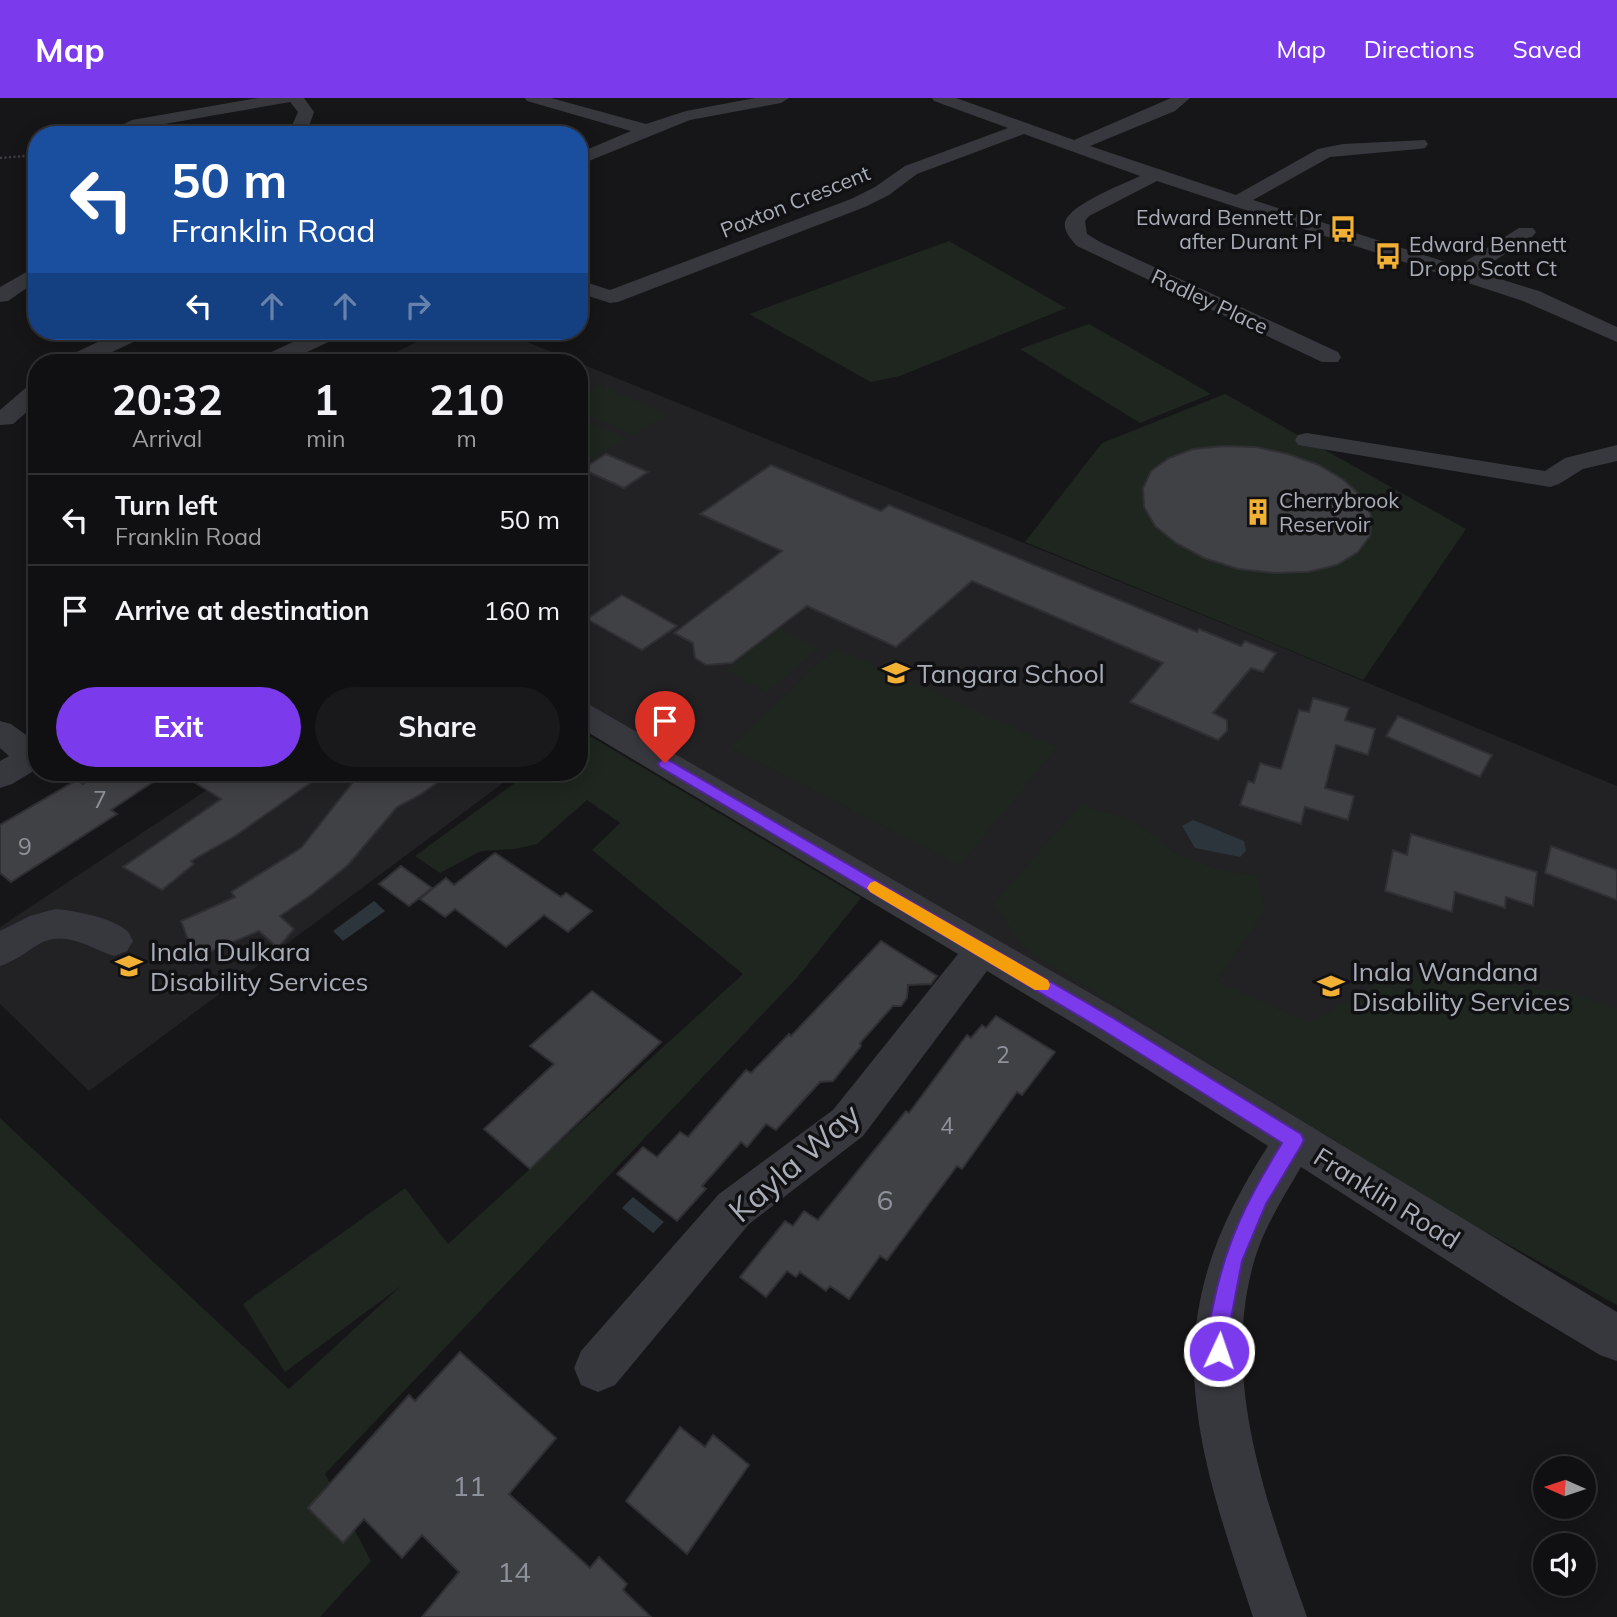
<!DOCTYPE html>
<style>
:root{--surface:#101012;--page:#19191b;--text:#f1f3f6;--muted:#9c9d9f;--line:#303032;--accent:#7c3aed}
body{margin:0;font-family:Mulish,sans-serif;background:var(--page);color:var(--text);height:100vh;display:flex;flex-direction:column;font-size:26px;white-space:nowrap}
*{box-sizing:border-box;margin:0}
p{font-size:23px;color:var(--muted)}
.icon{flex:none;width:38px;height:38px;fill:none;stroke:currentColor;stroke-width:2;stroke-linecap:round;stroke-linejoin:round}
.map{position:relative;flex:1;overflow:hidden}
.details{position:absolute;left:28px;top:256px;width:560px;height:427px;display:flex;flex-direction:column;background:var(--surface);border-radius:28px;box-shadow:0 4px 18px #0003,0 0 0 2px var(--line)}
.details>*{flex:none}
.hud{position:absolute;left:28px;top:28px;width:560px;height:214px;border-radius:28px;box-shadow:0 4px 18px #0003,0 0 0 2px var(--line);background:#1a4fa0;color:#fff;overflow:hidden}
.needle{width:46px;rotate:273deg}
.fabs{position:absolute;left:1533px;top:1358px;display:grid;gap:14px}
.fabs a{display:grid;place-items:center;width:63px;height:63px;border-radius:50%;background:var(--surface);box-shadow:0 4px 18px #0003,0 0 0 2px var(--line);font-size:35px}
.pin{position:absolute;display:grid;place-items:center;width:60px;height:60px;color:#fff;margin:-72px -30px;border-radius:50% 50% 50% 0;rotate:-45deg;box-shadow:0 0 7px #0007}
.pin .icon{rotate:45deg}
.me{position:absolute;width:77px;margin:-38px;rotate:3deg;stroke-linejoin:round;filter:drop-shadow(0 0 5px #0008)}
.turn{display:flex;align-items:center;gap:24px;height:147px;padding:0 28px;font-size:32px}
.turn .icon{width:91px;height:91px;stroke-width:2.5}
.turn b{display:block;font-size:49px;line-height:60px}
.lanes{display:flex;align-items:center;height:66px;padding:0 28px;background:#0003;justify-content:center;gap:35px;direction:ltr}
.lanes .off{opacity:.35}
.eta{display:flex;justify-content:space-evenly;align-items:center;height:119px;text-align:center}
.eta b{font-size:42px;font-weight:700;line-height:49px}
.cta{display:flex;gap:14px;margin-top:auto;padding:14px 28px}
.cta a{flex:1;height:80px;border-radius:42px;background:var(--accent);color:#fff;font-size:28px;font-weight:700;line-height:80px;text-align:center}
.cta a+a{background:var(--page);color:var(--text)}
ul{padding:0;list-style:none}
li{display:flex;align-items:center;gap:21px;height:91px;padding:0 28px;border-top:2px solid var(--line)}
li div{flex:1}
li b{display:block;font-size:26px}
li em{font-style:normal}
header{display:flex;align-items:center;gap:42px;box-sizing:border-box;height:98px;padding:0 35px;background:var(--accent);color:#fff}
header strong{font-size:33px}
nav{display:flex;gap:38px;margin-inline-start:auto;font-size:24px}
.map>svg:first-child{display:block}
.built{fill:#222225}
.green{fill:#1e261f}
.water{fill:#2c353c}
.building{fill:#404145;stroke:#303034;stroke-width:2}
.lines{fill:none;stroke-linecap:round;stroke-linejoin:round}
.path{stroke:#3d3f44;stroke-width:2.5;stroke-dasharray:2 2.5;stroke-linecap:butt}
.minor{fill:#37383d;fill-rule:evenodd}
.route{fill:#7c3aed;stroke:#51269a;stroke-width:2}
.slow{fill:#f59e0b}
.labels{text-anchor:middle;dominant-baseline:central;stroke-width:7;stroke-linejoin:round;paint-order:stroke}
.far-street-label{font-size:21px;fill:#a8adb8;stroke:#111113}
.far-poi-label{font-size:21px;fill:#a8adb8;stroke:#111113;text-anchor:start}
.number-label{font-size:23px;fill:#8e929b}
.poi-label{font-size:26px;fill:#a8adb8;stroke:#111113;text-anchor:start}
.street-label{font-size:26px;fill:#a8adb8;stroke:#111113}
.near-number-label{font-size:28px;fill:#8e929b}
.near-street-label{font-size:32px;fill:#a8adb8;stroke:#111113}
</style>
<header>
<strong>Map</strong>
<nav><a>Map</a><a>Directions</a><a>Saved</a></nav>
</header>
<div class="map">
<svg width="1617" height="1519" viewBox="0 0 1617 1519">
<rect width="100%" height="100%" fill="#161618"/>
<g class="built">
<path d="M439,233H499L577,264H376Z"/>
<path d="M579,265L1247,535L1617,688V1183L1304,1026L579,615Z"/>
<path d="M234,674H518L89,993L0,906V829Z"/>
</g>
<g class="green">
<path d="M949,143L1066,210L900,278L871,284L749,216Z"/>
<path d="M1089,226L1211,296L1140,325L1020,251Z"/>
<path d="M600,287L667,316L634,337L579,312V299Z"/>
<path d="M1225,296L1466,431L1363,582L1025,444L1102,345Z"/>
<path d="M579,319L626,340L593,361L579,355Z"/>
<path d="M779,530L819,550L767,594L726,572Z"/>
<path d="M836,550L1057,649L960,767L730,649Z"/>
<path d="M585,635L861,800L796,881L325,1376L371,1463L320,1519H0V1020L289,1291L401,1188L285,1274L243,1206L405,1090L448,1146L743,876L592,752L620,725L587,702L537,746L515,751L481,753L440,775L415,758L530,674H579V639Z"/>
<path d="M1081,707L1133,722L1176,756L1219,772L1257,777L1265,813L1216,883L1310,925L1387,880L1418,878L1569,894L1617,911V1207L1455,1117L1025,851L993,806Z"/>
</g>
<g class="water">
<path d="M1193,722L1244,743L1246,753L1240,759L1195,750L1182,728Z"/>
<path d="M374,803L385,813L343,843L333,833Z"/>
<path d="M633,1099L664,1124L653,1135L622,1110Z"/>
</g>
<g class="building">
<path d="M1223,348L1256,349L1288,356L1319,367L1344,382L1363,400L1372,420L1370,438L1358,454L1337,467L1308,474L1274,475L1238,471L1204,460L1176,445L1155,428L1144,409L1143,390L1151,373L1169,360L1193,351Z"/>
<path d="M606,356L648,374L624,390L582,371Z"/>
<path d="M771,367L881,413L889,407L1197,534L1199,531L1241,548L1245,543L1276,555L1263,574L1251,570L1213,615L1227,622V633L1218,642L1130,604L1163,565L972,483L896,549L807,508L732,565L706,567L695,560L693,545L674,535L782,453L700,416Z"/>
<path d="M622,497L677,528L642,552L587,521Z"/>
<path d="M1313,600L1349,610L1345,622L1375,631L1368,657L1336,647L1325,690L1354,698L1348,722L1305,709L1301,726L1240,707L1248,683L1254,685L1260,665L1281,671L1299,612L1309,614Z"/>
<path d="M1398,618L1492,657L1480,679L1386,638Z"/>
<path d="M101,674H168L111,712L117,716L11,784L0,775V727L77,682L83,686Z"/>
<path d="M178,674H326L235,738L191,763L194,766L162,792L123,769L221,701Z"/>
<path d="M361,674H452L420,697L397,709L348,767L311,797L280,818L294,831L278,850L259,833L195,860L181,823L235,799L231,794L301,750Z"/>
<path d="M1411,736L1537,774L1533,808L1506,799L1505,810L1455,794L1452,814L1385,793L1393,752L1407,757Z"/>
<path d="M1551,748L1617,772V802L1545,775Z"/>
<path d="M495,755L561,799L566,795L592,813L568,834L544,817L506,849L455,811L445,819L420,801L446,780L454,787Z"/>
<path d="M401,768L432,790L409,808L379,786Z"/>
<path d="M881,843L937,878L931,886L908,887L907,900L901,908H893L860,945L861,948L833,983L820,984L776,1032L766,1026L747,1049L741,1044L702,1088L706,1091L677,1123L617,1076L643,1049L657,1059L680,1034L688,1039L746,972L751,975L789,936L791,938Z"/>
<path d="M592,893L661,944L530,1071L484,1031L554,966L530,948Z"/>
<path d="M996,918L1055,954L1022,997L1017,994L962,1071L957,1068L887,1162L880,1158L849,1201L830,1188L826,1193L800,1174L796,1179L787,1173L766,1199L740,1179L785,1123L793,1128L804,1113L818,1122L906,1013L909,1015L967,937L971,940L982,927L986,930Z"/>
<path d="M460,1254L556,1340L509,1396L590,1470L599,1459L627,1486L623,1492L651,1519H422L459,1474L422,1437L402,1460L364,1421L343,1445L308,1410L409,1297L415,1303Z"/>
<path d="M680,1329L705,1349L713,1337L749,1367L687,1456L626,1403Z"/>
</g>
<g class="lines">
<path class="path" d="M0,60L37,57"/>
<g class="minor">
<path d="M258,0H304L314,14L306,37H288L298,14L290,4L136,31L125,37H102L132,22Z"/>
<path d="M525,0H551L646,26L686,13L755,0H789L781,5L690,22L579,67V55L631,33L527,3Z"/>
<path d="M932,0H956L1074,42L1171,0H1190L1175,13L1090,48L1236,97L1318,51L1343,46L1425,42L1428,46L1425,50L1419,51L1330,59L1253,102L1458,168L1519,130H1533L1536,134L1533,138L1477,174L1539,193L1617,229V244L1523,203L1157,83L1089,118L1085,123L1087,136L1100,144L1338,254L1341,259L1338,264H1322L1077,148C1072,142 1063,133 1065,124C1070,106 1124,86 1140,78L1024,36L917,76L889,97L865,109L618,204L610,205L579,195V182L610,192L851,101L875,89L905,68L1008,30L934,3Z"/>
<path d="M37,168V183L8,203L0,204V189Z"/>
<path d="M121,233H149L146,238L91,264H63L66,259Z"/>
<path d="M316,233H344L341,238L286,264H258L261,259Z"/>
<path d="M37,285V305L13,326L0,327V312L29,287Z"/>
<path d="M1307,335L1545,373L1565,360L1617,347V363L1583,371L1559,386L1550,389L1298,347L1295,342L1298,337Z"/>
<path d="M579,604L590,607L1121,913L1617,1214V1263L1600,1257L1512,1204L1301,1069C1284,1098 1265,1128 1255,1160C1219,1281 1267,1405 1307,1519H1253C1221,1420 1178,1308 1200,1203C1211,1146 1237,1096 1268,1048L1093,937L987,873L863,1038L749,1126L615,1287L598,1294L581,1287L574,1270L581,1253L719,1096L833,1012L958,856L579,629Z"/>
<path d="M0,623L11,626L37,645V671L12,686L0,690V663L9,658L0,650Z"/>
<path d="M55,811C72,812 114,820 127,833C130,835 131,840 133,843L127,853L114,858C90,850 65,831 39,846C26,854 15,863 0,868V833L30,818Z"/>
</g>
</g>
<path class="route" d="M665,660L1113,920L1301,1036L1304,1042L1301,1048L1266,1106L1242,1163L1229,1231V1253L1226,1261L1219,1264L1211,1261C1204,1244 1209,1225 1213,1208C1226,1143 1248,1100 1282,1045L1101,931L660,669L658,665Z"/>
<path class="slow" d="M875,783L1048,882L1050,887L1048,892H1035L870,794L867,790L870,785Z"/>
<defs>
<symbol id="bus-bare" viewBox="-9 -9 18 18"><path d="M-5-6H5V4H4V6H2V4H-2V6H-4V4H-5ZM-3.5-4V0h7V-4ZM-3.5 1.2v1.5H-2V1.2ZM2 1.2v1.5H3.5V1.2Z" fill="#f2b134" stroke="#111113" stroke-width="2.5" paint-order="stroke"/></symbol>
<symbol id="building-bare" viewBox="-9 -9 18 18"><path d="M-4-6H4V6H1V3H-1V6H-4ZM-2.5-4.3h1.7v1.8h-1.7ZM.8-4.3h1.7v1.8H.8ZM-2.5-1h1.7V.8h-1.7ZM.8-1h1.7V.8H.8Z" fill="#f2b134" stroke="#111113" stroke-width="2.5" paint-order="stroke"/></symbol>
<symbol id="school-bare" viewBox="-9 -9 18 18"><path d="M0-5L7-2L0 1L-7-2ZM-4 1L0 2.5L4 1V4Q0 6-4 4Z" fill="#f2b134" stroke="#111113" stroke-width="2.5" paint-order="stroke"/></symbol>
<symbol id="university-bare" viewBox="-9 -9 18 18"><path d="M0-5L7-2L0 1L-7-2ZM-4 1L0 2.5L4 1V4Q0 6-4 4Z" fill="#f2b134" stroke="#111113" stroke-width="2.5" paint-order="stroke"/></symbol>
</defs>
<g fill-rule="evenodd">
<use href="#bus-bare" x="1324" y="112" width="38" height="38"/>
<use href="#bus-bare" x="1369" y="139" width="38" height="38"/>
<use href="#building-bare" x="1239" y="395" width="38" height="38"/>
<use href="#school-bare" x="877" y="556" width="38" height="38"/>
<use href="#university-bare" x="110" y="849" width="38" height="38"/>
<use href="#school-bare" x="1312" y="869" width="38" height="38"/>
</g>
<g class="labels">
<g class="far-street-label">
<text transform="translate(795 103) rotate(-22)">Paxton Crescent</text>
<text transform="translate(1210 203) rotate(25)">Radley Place</text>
</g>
<g class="far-poi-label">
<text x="1322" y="119" text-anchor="end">Edward Bennett Dr<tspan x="1322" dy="24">after Durant Pl</tspan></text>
<text x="1409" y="146">Edward Bennett<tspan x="1409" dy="24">Dr opp Scott Ct</tspan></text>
<text x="1279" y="402">Cherrybrook<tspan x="1279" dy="24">Reservoir</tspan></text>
</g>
<g class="number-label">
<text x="100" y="701">7</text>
<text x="25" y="748">9</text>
<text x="1003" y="956">2</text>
<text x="947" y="1027">4</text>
</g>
<g class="poi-label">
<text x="917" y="575">Tangara School</text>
<text x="150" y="853">Inala Dulkara<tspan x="150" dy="30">Disability Services</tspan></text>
<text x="1352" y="873">Inala Wandana<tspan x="1352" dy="30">Disability Services</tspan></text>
</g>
<g class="street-label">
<text transform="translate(1387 1100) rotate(32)">Franklin Road</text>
</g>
<g class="near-number-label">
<text x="885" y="1101">6</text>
<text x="469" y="1387">11</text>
<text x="514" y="1473">14</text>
</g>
<g class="near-street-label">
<text transform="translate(794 1064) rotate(-41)">Kayla Way</text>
</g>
</g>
</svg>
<div class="fabs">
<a><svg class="needle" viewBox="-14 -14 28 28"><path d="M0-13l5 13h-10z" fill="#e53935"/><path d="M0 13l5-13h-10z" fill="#9c9d9f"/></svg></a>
<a><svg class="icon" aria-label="sound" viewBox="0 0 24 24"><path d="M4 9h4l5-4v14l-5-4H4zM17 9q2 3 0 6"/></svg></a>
</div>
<div class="pin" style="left:665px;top:665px;background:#d93025"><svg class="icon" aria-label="arrive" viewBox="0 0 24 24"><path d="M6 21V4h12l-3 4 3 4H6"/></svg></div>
<svg class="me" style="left:1219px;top:1253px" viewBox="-20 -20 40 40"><circle r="17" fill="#7c3aed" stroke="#fff" stroke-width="3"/><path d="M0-11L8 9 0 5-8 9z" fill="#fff"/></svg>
<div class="hud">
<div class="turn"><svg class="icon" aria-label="left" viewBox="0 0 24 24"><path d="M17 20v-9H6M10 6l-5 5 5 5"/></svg><div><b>50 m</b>Franklin Road</div></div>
<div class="lanes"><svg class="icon" aria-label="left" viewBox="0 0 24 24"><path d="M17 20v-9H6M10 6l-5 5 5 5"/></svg><svg class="icon off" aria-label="ahead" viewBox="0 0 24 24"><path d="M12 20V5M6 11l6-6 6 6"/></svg><svg class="icon off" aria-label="ahead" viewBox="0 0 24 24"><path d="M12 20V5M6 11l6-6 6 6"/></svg><svg class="icon off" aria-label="right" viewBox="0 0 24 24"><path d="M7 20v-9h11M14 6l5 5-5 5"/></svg></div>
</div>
<section class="details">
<div class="eta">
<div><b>20:32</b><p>Arrival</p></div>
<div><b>1</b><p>min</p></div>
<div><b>210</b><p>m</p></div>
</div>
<ul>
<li><svg class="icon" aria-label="left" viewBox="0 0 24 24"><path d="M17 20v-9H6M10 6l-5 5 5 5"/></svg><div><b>Turn left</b><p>Franklin Road</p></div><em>50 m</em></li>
<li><svg class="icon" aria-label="arrive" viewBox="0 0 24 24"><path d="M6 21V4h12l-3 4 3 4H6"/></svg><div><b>Arrive at destination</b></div><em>160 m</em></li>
</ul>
<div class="cta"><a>Exit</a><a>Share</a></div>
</section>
</div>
